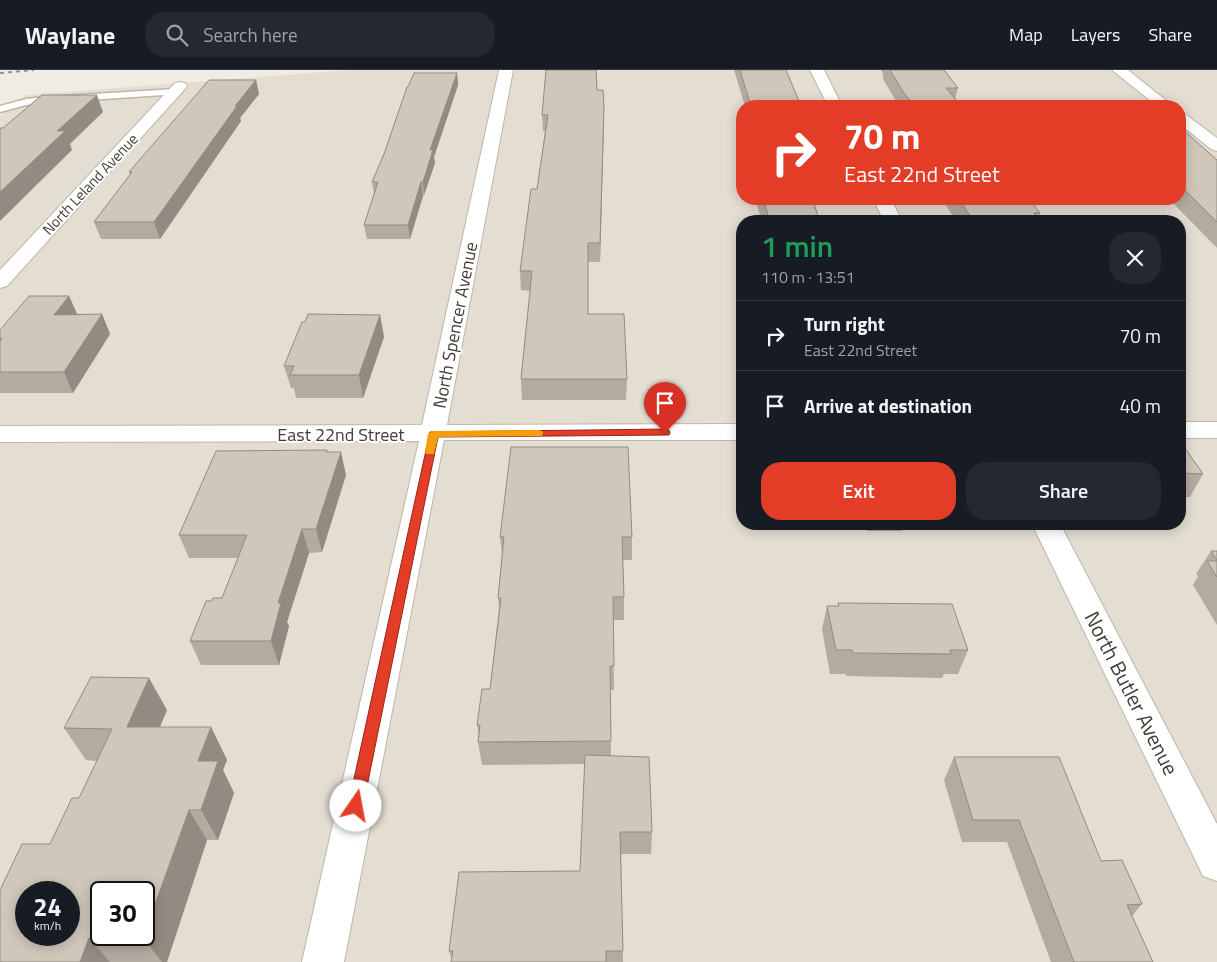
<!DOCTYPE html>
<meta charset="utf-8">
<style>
:root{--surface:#171b24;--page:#242831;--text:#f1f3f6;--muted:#9ea1a6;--line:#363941;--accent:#e33d27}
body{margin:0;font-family:"Titillium Web",sans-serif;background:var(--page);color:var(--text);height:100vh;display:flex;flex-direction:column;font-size:19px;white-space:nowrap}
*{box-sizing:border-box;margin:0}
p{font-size:16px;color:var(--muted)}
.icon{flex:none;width:28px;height:28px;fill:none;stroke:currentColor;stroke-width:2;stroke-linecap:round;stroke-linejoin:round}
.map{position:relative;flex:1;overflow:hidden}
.panel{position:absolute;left:736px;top:145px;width:450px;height:315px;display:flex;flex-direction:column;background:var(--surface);border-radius:20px;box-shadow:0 2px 12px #0003}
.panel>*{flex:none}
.hud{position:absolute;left:736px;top:30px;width:450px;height:105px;border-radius:20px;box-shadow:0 2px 12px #0003;background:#e33d27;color:#fff;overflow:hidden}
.speed{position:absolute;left:15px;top:811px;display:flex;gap:10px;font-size:25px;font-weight:700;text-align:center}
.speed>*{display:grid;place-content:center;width:65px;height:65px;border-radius:50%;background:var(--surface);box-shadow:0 2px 12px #0003;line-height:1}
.speed small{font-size:12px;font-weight:400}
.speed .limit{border:2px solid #111;border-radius:8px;background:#fff;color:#111}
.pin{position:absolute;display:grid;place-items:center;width:42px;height:42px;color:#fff;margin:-51px -21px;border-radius:50% 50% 50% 0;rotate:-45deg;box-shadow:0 0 5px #0007}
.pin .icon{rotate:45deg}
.me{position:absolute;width:55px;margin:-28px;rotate:12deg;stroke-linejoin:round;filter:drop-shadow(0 0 4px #0008)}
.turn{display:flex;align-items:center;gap:18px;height:105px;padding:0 25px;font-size:22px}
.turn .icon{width:65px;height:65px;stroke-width:2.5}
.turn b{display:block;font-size:35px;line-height:42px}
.round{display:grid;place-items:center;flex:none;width:52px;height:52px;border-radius:20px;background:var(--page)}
.summary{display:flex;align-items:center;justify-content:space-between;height:85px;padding:0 25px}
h1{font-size:30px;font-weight:600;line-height:38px;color:#1e9e55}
.button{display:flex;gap:10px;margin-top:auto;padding:10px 25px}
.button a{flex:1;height:58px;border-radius:20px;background:var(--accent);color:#fff;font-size:20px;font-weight:600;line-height:58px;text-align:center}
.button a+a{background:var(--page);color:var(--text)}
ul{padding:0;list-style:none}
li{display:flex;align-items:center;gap:15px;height:70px;padding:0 25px;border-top:1px solid var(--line)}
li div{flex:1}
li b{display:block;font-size:19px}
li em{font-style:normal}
header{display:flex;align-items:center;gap:30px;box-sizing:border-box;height:70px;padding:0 25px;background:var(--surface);border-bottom:1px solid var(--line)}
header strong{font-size:24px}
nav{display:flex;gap:28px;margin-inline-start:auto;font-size:18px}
.search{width:350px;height:45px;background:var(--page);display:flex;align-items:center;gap:12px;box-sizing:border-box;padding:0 18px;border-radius:20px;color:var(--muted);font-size:19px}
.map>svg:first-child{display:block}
.residential{fill:#e3ddd2;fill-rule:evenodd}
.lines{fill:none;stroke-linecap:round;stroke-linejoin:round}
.lane-casing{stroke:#bdb6aa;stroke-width:3}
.street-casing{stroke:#bdb6aa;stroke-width:2}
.lane{fill:#fff;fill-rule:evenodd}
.street{fill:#fff;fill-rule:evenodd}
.rail{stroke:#939393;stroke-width:2;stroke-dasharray:4 4;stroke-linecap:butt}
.wall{fill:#b3aba0}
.shaded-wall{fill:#928b82}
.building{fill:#d0c7ba;stroke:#928b82;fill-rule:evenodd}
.route{fill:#e33d27;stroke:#942819}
.slow{fill:#f59e0b}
.labels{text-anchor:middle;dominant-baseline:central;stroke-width:4;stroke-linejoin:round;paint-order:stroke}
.far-street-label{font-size:15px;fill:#413c34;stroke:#fff}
.street-label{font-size:18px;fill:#413c34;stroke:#fff}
.near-street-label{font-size:21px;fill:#413c34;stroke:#fff}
</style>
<header>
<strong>Waylane</strong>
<div class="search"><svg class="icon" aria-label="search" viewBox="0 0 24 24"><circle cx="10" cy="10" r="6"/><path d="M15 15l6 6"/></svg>Search here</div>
<nav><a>Map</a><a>Layers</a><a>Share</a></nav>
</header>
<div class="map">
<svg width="1217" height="892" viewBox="0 0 1217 892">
<rect width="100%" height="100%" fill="#f0ece4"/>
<path class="residential" d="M349,0H1217V892H0V46L26,25ZM742,36H1180V129H742ZM742,151H1180V454H742ZM26,822H69V865H26ZM101,822H144V865H101Z"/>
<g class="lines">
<defs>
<path id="lane" d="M175,19L179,22L178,24L45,33L26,35L0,42V36L26,29L45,27Z"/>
<g id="street">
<path d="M499,0H513L447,355L742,354V370H444L344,892H302L419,371L0,372V356L422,355Z"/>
<path d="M810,0H824L842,36H828Z"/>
<path d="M1112,0H1128L1173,36H1157Z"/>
<path d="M180,12L185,13L187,16L185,19L7,216L0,218V200L175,13Z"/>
<path d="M1180,42L1185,44L1217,68V81L1211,79L1180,54Z"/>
<path d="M873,129H891L902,151H884Z"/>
<rect x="1180" y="352" width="37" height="16"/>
<path d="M1032,454H1060L1217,754V811L1203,806Z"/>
</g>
</defs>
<use href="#lane" class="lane-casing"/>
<use href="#street" class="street-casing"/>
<use href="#lane" class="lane"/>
<use href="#street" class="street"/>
<path class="rail" d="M0,3L34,0"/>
</g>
<g class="wall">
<path d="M734,0H786L801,36H745Z"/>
<path d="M881,0H944L958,18L955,29L957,31L956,34L958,36H899L883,9V4Z"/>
<path d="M457,3L458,15L434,87L435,93L424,125L423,126L410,169H367L364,155L374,124L372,112L384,84Z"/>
<path d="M256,10L259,24L240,48L241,51L160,169H101L94,152L130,105L129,102Z"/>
<path d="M597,20L604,37L600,192H588V244L627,309L626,330H522L521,309L530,221L521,220L520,201L537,119L545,61H543L542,45Z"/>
<path d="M1180,57L1217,90V178L1169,129H1180Z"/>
<path d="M741,64H742V94L739,81Z"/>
<path d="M755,129H812L820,151H762Z"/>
<path d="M942,129H1029L1040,143L1038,151H956Z"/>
<path d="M69,226L77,245L102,244L110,264L73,323H0V260Z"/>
<path d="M380,245L384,267L363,328H296L294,318H291L284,296Z"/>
<path d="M1180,371L1203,404L1190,427H1180Z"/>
<path d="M328,382L346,405L322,482L309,483L287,552L289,556L279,595H201L190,571L211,531L222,528L238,488H189L179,465Z"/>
<path d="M864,454H905L902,461H867Z"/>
<path d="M500,467H632V490H623L624,527V550H613L614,620H610L611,686L652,762L651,784H621L623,892H451L452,889L449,881L580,801L585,694L482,695L478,672L479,665L477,655L490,619L499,538L498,528L502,485Z"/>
<path d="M1211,481H1217V555L1193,515L1198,506L1196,504Z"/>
<path d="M838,533L968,580L958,604H944L942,608L846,606V604H830L822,559L827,536H837Z"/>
<path d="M167,640L160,657H211L227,690L223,700L234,723L218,770H207L167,892H0L50,774L79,728L97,691L86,690L64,658Z"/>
<path d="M954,687L1101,791L1142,834L1132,846L1153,892H1051L1007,772H962L944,710Z"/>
</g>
<g class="shaded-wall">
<path d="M457,3L458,15L434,87L435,93L424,125L423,112L430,80Z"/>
<path d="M256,10L259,24L240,48L241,51L160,169L154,152L235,36Z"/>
<path d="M97,25L103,42L70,74L72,80L0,151V122L57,61Z"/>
<path d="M604,37V53L600,192V173Z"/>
<path d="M421,112L423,126L410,169L408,155Z"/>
<path d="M69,226L78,246L54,245Z"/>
<path d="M102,244L110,264L73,323L64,302Z"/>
<path d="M380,245L384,267L363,328L359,305Z"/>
<path d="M341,382L346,405L322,482L316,459Z"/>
<path d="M302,459L309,483L287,552L289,556L279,595L271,571L278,533Z"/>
<path d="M149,608L167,640L146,689L127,657Z"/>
<path d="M211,657L227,690L223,700L234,723L218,770L201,740L198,691Z"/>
<path d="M189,740L207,770L167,892H162L143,868Z"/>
<path d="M89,868L110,892H80Z"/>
</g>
<g class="building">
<path d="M546,0H596L597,20H603L604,37L600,173H588V244H624L627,309H521L532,201H520L531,119H537L548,45H542Z"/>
<path d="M740,0H786L801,36H751Z"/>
<path d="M890,0H944L958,18H946L957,31H954L958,36H914L904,23Z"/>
<path d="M414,3H457L430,80H433L423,112H421L408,155H364L378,112H372L384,84L407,17H408Z"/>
<path d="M209,10H256L235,36H237L154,152H94L132,102H129Z"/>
<path d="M42,25H97L57,61H65L0,122V58H3Z"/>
<path d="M1180,57L1217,90V152L1180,115Z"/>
<path d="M763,129H812L820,151H770Z"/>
<path d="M959,129H1029L1040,143H1034L1039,149H1030L1032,151H979L978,149H972Z"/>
<path d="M29,226H69L54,245L102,244L64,302H0V271L2,268L0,269V260Z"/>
<path d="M308,244L380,245L359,305H290L294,296H284L302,252H305Z"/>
<path d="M1180,371L1203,404L1180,403Z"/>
<path d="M511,377H628L632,467H622L624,527H613L614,596H610L611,671L478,672L480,655H477L482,619H490L501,528H498L504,467H500Z"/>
<path d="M327,380L326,382H341L316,459H302L278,533H281L271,571H190L206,531H211L213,528H222L247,465H179L216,381Z"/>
<path d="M1211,481H1217V490Z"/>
<path d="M1207,491H1217V507Z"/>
<path d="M838,533L952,534L968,580H950L951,584L853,583L852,580H836L827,536H839Z"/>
<path d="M91,607L149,608L127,657H211L198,691H218L201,740H189L143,868H89L80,892H0V820L22,774H50L72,728H79L112,659L64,658ZM26,822H69V865H26ZM101,822H144V865H101Z"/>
<path d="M585,685L649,687L652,762H620L623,881H606V892H451L453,881H449L459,802L580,801Z"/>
<path d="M954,687H1059L1101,791L1122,790L1142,834L1127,835L1153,892H1074L1019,750H973Z"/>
</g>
<path class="route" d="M665,359L669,360L670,363L669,365L438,367L363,736L361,740L356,742L351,740L348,736L430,362Z"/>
<path class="slow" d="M538,360L542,361L543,363L542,366L438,367L434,384H426L425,381L428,364L433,361Z"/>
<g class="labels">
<g class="far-street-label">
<text transform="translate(90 114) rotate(-47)">North Leland Avenue</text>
</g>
<g class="street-label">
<text transform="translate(455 255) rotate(-79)">North Spencer Avenue</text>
<text x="341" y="364">East 22nd Street</text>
</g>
<g class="near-street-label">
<text transform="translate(1132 623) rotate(63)">North Butler Avenue</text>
</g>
</g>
</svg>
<div class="speed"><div>24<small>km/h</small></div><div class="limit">30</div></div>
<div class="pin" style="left:665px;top:363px;background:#d93025"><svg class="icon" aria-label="arrive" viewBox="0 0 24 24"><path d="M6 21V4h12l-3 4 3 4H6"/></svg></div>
<svg class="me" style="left:356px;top:736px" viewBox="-20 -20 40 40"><circle r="19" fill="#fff"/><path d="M0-13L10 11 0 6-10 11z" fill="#e33d27"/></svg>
<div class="hud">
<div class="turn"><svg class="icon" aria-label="right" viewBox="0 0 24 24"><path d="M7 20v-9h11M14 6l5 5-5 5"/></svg><div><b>70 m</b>East 22nd Street</div></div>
</div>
<section class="panel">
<div class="summary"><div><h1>1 min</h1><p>110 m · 13:51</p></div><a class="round"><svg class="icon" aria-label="close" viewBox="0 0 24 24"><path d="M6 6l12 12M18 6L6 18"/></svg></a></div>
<ul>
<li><svg class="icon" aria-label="right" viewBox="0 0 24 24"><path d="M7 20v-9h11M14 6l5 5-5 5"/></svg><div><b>Turn right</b><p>East 22nd Street</p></div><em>70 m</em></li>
<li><svg class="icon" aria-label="arrive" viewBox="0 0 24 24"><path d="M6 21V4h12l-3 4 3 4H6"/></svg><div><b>Arrive at destination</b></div><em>40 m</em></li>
</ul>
<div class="button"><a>Exit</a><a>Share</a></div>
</section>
</div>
